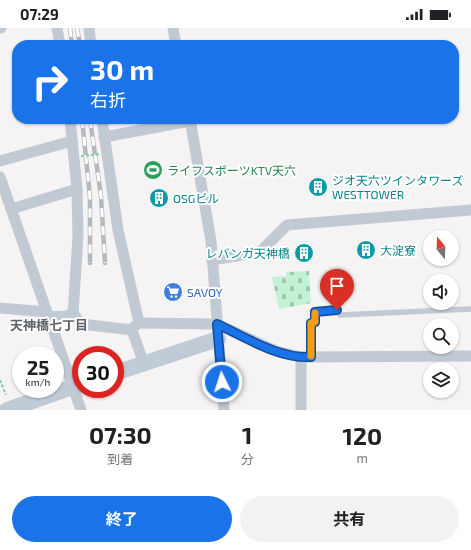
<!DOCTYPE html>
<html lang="ja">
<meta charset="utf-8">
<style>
:root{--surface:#fff;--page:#f2f2f2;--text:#202124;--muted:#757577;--accent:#1a73e8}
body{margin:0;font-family:"Exo 2","Noto Sans JP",sans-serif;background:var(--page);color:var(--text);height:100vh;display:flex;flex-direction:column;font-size:15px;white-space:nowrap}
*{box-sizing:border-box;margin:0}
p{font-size:13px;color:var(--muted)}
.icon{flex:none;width:22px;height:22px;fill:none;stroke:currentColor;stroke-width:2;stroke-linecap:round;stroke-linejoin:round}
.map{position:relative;height:382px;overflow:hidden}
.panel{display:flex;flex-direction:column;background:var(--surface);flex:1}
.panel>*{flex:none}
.guide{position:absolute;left:12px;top:12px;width:447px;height:84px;border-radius:16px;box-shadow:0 1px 3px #0004;background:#1a73e8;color:#fff;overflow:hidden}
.needle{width:26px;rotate:341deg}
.controls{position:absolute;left:423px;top:202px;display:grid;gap:8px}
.controls a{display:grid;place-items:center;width:36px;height:36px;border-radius:50%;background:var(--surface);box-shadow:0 1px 3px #0004;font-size:20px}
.speed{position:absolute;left:12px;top:318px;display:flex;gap:8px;font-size:20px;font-weight:700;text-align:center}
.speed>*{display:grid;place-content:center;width:52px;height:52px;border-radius:50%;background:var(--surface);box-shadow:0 1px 3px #0004;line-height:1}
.speed small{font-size:10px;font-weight:400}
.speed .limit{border:6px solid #d22;background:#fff;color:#111}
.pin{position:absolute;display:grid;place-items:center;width:34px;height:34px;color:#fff;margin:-41px -17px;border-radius:50% 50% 50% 0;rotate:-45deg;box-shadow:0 0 4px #0007}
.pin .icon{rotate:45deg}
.me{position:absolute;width:44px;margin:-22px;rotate:356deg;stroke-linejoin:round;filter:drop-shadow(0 0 3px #0008)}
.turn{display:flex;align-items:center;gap:14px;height:84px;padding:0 12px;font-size:18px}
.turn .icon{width:52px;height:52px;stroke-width:2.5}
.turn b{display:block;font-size:28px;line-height:34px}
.eta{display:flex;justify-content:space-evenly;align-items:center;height:68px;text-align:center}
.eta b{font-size:24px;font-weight:700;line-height:28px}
.button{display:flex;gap:8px;margin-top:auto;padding:8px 12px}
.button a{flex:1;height:46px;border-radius:24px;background:var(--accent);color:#fff;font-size:16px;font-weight:700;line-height:46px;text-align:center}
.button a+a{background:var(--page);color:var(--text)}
.status{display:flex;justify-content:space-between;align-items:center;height:28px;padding:0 20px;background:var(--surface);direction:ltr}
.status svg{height:11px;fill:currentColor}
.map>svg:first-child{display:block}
.cemetery{fill:url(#cemetery-stones)}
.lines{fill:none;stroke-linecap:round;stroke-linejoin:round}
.path{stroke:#7ad0a6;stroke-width:2;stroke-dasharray:3 2;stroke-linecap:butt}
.lane{stroke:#c1cad2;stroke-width:5.5}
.street{stroke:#c1cad2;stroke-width:11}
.secondary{stroke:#c1cbd6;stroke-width:16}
.rail-casing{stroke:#b5b8bd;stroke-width:4.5}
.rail{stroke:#fff;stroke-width:3;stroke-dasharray:9;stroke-linecap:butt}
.path-bridge{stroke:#7ad0a6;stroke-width:2;stroke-dasharray:3 2;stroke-linecap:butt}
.route-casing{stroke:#114b97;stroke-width:10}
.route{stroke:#1a73e8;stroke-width:7}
.slow{stroke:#f59e0b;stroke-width:7}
.labels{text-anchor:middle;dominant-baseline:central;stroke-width:4;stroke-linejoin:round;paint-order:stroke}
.leisure-label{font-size:12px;fill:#27864d;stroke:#fff;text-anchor:start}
.culture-label{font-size:12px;fill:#0d838f;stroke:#fff;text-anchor:start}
.shop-label{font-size:12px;fill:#366cbe;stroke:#fff;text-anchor:start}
.neighbourhood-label{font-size:13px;font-weight:bold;fill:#5f6368;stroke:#fff}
</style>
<div class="status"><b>07:29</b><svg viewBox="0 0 49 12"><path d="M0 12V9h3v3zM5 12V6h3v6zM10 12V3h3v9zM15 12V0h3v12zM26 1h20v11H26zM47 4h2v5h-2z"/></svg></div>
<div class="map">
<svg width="471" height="382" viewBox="0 0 471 382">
<defs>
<pattern id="cemetery-stones" width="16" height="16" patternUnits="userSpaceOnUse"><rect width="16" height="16" fill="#c3f1d5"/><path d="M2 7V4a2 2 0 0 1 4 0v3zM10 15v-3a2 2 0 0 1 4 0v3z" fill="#a0c6b0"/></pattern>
</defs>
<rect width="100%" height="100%" fill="#f5f3f3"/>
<path class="cemetery" d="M309,243L311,275L279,281L272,249L287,248L286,244Z"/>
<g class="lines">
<path class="path" d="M0,352L6,367"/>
<path class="lane" d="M311,329V295L315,294V284L337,282L340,287L471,281"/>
<g class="street">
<path d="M0,0H1"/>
<path d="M57,0L60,17"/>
<path d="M89,0L91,17"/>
<path d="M173,0L176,17"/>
<path d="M70,91L77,161L78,209L73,285L81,296L132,302"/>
<path d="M102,91L118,202L139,295L134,299"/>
<path d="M190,91L211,213L224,382"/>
<path d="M104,109L190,93"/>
<path d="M0,133L72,113"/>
<path d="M0,149L81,382"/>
<path d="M11,181L77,161"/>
<path d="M212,232L260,224L287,197L471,182"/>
<path d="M0,280L47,284"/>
<path d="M49,289L66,288L73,285"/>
<path d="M139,295L217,296L276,323L301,329L471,328"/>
<path d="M132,302L144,336"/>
<path d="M301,329V382"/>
</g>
<g class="secondary">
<path d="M115,345L218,311"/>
<path d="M7,382L81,356"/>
</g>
<defs>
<g id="rail">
<path d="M70,0L72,17"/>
<path d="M77,0L80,17"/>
<path d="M82,91L90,169V235"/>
<path d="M90,91L101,168L105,235"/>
</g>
</defs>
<use href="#rail" class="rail-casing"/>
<use href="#rail" class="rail"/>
<path class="path-bridge" d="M81,128L101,126"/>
</g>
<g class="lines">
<defs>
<path id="route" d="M222,354L217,296C245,309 279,331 311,329V295L315,294V284L337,282"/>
</defs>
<use href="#route" class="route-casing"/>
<use href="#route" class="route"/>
<path class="slow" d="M311,328V295L315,294V285"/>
</g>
<defs>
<symbol id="stadium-disc" viewBox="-11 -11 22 22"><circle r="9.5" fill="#2e9e5b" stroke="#fff"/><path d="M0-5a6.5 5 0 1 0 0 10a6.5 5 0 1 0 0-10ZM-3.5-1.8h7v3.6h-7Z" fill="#fff"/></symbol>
<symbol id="building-disc" viewBox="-11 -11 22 22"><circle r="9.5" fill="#0f9aa8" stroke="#fff"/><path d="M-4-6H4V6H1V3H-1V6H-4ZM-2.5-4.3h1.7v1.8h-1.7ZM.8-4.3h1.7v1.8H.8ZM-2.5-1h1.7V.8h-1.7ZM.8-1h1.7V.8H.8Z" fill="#fff"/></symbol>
<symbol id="supermarket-disc" viewBox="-11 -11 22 22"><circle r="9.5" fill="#3f7fe0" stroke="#fff"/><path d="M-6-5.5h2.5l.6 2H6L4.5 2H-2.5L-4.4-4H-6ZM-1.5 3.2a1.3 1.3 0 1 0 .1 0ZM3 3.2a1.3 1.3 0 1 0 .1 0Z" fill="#fff"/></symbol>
</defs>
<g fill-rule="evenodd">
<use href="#stadium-disc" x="142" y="131" width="22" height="22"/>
<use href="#building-disc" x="307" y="148" width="22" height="22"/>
<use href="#building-disc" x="148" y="159" width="22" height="22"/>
<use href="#building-disc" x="355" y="211" width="22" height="22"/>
<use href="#building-disc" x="293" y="214" width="22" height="22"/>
<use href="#supermarket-disc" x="162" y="253" width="22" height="22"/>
</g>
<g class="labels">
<g class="leisure-label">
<text x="167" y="142">ライフスポーツKTV天六</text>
</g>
<g class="culture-label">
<text x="332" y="152">ジオ天六ツインタワーズ<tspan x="332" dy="14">WESTTOWER</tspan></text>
<text x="173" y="170">OSGビル</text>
<text x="380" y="222">大淀寮</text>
<text x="290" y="225" text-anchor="end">レバンガ天神橋</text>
</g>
<g class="shop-label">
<text x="187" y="264">SAVOY</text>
</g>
<g class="neighbourhood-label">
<text x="49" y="297">天神橋七丁目</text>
</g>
</g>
</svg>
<div class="controls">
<a><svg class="needle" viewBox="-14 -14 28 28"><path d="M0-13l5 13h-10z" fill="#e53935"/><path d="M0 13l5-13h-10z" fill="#757577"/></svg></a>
<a><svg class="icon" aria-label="sound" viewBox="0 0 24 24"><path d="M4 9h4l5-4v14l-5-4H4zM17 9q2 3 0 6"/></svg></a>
<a><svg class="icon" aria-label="search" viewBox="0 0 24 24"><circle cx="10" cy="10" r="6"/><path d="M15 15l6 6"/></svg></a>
<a><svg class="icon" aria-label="layers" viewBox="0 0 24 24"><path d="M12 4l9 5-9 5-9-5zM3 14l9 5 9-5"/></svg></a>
</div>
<div class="speed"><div>25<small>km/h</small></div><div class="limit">30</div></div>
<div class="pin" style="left:337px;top:282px;background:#d93025"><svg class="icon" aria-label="arrive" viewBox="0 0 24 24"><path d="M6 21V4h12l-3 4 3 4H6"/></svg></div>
<svg class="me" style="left:222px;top:354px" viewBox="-20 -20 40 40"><circle r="17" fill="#1a73e8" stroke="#fff" stroke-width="3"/><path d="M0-11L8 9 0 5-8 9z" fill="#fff"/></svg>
<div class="guide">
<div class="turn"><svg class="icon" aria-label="right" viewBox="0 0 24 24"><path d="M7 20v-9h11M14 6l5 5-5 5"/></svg><div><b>30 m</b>右折</div></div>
</div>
</div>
<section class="panel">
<div class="eta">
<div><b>07:30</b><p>到着</p></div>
<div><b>1</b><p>分</p></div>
<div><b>120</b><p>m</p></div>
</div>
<div class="button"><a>終了</a><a>共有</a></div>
</section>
